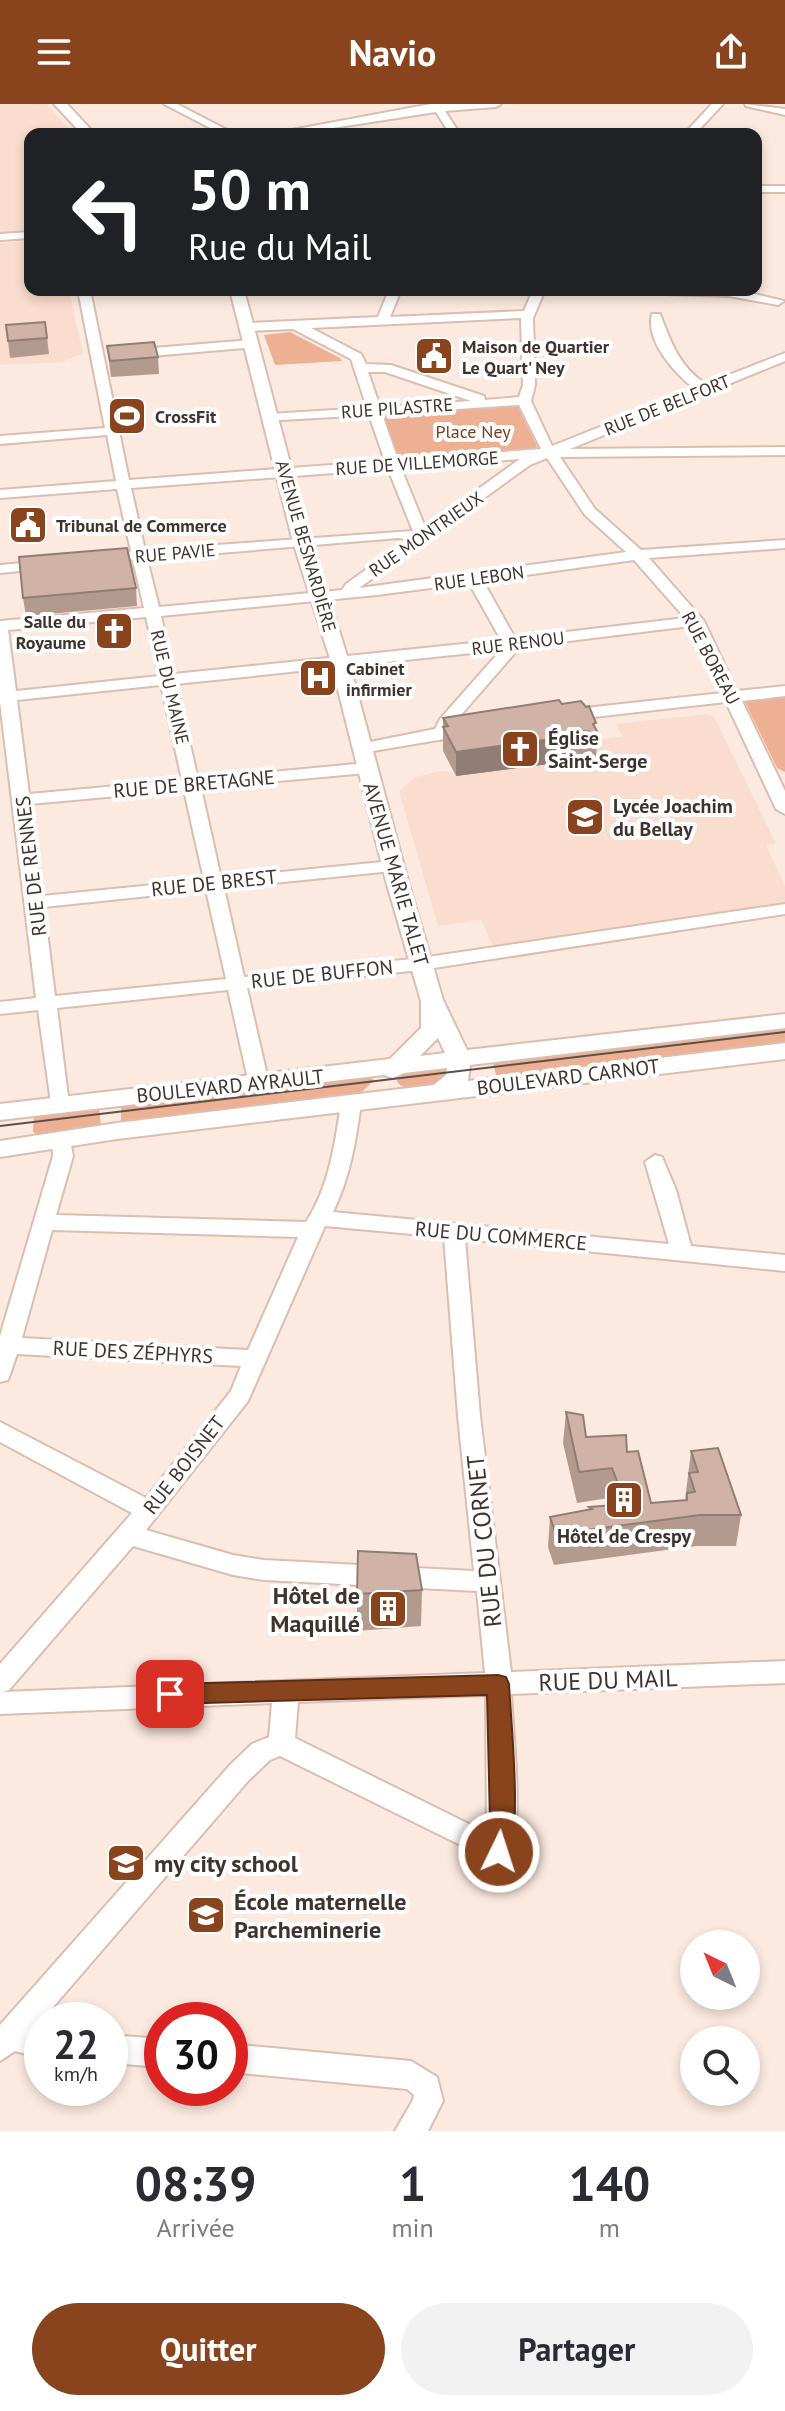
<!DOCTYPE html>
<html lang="fr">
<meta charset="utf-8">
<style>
:root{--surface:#fff;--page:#f2f2f3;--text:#2b2b33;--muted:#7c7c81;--accent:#8a441d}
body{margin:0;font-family:"PT Sans",sans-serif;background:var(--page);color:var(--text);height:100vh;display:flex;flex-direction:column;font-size:30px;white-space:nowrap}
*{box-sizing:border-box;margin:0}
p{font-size:26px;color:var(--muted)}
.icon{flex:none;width:44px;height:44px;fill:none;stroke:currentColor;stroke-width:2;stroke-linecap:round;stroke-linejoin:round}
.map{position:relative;height:2027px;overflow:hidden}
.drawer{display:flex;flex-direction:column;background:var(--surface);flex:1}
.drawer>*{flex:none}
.hud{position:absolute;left:24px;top:24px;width:738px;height:168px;border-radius:16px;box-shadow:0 4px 12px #0003;background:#202124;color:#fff;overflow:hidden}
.needle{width:52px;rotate:317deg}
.buttons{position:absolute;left:680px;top:1826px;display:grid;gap:16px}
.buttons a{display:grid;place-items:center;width:80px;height:80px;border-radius:50%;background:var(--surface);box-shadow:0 4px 12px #0003;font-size:40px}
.speed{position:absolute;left:24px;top:1898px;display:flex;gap:16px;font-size:40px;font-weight:700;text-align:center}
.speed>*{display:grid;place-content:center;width:104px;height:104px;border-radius:50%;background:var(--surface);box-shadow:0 4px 12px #0003;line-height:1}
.speed small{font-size:20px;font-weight:400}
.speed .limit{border:12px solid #d22;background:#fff;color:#111}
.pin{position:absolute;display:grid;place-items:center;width:68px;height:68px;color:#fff;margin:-34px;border-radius:16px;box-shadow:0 4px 12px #0006}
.me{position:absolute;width:88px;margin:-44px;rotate:4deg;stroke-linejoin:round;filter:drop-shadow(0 0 6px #0008)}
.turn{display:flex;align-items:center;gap:28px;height:168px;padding:0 32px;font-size:36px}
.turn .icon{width:104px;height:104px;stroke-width:2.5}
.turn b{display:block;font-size:56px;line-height:68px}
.eta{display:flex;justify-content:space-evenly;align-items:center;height:136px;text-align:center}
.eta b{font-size:48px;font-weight:700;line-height:56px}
.cta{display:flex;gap:16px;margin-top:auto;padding:16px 32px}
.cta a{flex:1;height:92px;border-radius:48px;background:var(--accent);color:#fff;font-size:32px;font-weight:700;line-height:92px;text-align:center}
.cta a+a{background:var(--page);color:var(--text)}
header{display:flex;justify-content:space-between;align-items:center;height:104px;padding:0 32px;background:var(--accent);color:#fff;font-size:36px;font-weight:700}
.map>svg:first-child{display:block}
.built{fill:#fbddcf}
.green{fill:#eeb092}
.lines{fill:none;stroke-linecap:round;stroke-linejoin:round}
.minor-casing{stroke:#dbbeb0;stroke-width:4}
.major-casing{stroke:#dbbeb0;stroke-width:4}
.minor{fill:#fff;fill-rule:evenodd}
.major{fill:#fff;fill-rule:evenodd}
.tram{stroke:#5b4f49;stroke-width:2}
.wall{fill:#b39a8f}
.shaded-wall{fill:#927d74}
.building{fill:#d0b3a6;stroke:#927d74;stroke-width:2}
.route{fill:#8a441d;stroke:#5a2c13;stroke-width:2}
.labels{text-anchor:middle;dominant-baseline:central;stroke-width:8;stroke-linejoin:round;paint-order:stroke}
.far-poi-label{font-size:18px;font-weight:bold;fill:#3f332e;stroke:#fff;text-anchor:start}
.far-street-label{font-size:18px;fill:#3f332e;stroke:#fff}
.far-park-label{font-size:18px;fill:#773d1e;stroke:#fff}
.poi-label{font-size:20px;font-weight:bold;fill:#3f332e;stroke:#fff;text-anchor:start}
.street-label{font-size:20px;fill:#3f332e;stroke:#fff}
.near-street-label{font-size:24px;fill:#3f332e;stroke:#fff}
.near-poi-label{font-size:24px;font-weight:bold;fill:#3f332e;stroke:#fff;text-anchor:start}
</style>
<header><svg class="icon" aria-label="menu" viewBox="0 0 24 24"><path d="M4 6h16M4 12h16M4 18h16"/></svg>Navio<svg class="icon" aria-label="share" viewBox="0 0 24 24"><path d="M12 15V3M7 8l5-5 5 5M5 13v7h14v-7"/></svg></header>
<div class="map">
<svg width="785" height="2027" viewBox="0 0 785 2027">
<rect width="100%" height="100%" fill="#fceae1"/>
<g class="built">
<path d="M0,0H46L74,30H30V129L0,131Z"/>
<path d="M30,137V186H69L83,249L63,258L0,261V139Z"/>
<path d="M708,610L715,614L776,740L766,741L785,782V798L493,843L481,816L438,822L399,687L416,673L440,667L451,668L455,672L594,653L589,638L623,632L615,620Z"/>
</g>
<g class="green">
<path d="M290,228L340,254L342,257L275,261L264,231Z"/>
<path d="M511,300L518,303L537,342L536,345L404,357L397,352L382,313L385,309Z"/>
<path d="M785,591V668L777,664L744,596Z"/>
<path d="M785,923V940L497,974L493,960L496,957Z"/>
<path d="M446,963L451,965C441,980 413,995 397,978L398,972Z"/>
<path d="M369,972L374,976L362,988H356L357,992L123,1019L121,1017V1002Z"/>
<path d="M99,1004L101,1022L37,1032L33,1027L34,1010Z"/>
</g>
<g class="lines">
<defs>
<g id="minor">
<path d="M164,0H177L235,30H222Z"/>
<path d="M431,0H501L496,3L445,7L460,30H450L436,8L294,30H270Z"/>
<path d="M712,0H723L695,30H684Z"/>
<path d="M745,0L785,5V11L746,2Z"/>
<rect x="756" y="82" width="29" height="6"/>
<path d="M30,128V134L0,136V130Z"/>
<path d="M78,186H90L129,376L385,357L369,311L264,317V311L269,310L367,304L351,255L293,225L248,227L242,223L248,219L378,213L389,186H401L390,213L524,207L533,186H545L533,214L535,281L531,297L552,342L695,285C675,270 645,237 652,210H660C671,238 679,263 706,280L785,249V257L570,345L785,343V351L560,353L595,405L641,446L785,436V444L649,454L704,517L737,587L785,582V592L742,597L785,687V710L776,705L726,598L567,616L559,611L567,606L722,589L691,522L520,543L454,619L452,623L474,624V630L361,649L355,647L353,644L355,641L435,625L440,615L501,546L176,580L198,675L366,659L374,664L366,669L201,684L221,774L392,757L401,762L392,767L224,784L244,873L421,854L785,800V810L421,866L247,884L269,980L259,986L249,980L228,886L57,904L69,1001L66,1006H52L38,906L0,910V898L36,894L0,598V517L144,504L133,456L122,452L131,447L117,385L0,394V386L116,377L107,331L0,340V332L105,324ZM521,214L523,281L519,293L485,296L484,292L391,261L366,260L361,250L311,224ZM368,268H385L471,297L380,303ZM519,301L541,345L398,356L382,310ZM547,354L585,411L626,448L359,484L530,361ZM520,355L425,423L401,364ZM388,365L413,427L145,446L131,384ZM398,434L408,435L346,480L342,486L159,503L147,455ZM634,456L685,514L515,534L483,477ZM469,479L501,536L174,570L161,512L377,491ZM146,513L159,572L16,587L8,526ZM161,581L182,676L29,690L17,596ZM184,686L204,776L42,792L30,700ZM206,786L226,875L55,892L44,803Z"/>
<path d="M659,186H738L784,197L778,201L729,192L665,190Z"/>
<path d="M251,236L257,240L255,243L129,254L123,250L129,246Z"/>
<path d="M45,457L50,458V464L0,469V461Z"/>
<path d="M351,992L361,999C356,1036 350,1074 333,1108L669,1140L645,1058L655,1051L662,1053L676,1086L691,1142L785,1151V1167L465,1135L480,1312L511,1568L785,1557V1579L511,1590C513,1630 524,1722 509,1757L499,1760L280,1652L270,1656L248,1677L35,1924L42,1926V1954L15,1947L0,1957V1921L230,1661L252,1640L269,1633L272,1599L0,1610V1560L132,1409L0,1338V1318L146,1394L231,1287L241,1262L17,1250L8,1276L0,1278V1232L53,1052L52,1036L55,1031H69L73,1052L56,1111L306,1118C329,1083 335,1040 341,999ZM325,1122L444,1133L458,1312L474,1467L264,1456L233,1451L146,1426L248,1297ZM52,1126L298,1133L248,1246L22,1234ZM133,1442L233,1471L264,1476L477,1487L485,1569L3,1588L9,1586ZM486,1591L487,1729L295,1634L298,1598Z"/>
<path d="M110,1931L162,1935V1963L110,1959Z"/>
<path d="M230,1940L411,1957L437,1973L443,1997L428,2027H395L413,1996L414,1991L407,1985L230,1968Z"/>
</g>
<g id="major">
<path d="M54,0H67L95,30H82Z"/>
<path d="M230,186H244L311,438L349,558L408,777L443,896L467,946L785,910V924L470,961L468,977L785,939V955L117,1035L0,1053V1037L117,1019L434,981L446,971L447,964L404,969L393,974L384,971L0,1016V1000L390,955L421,924V897L386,777L331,558L293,438ZM438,934L445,949L420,952Z"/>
</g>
</defs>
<use href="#minor" class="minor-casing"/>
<use href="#major" class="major-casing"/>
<use href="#minor" class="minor"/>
<use href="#major" class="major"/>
<path class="tram" d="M0,1022L785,928"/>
</g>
<g class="wall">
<path d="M45,218L49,250L10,254L6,221Z"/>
<path d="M107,242L158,253L159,270L111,273Z"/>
<path d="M136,484L137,502L26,512L23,494Z"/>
<path d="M562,600L596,625L598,629L596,653L572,650V657L456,672L443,647V614Z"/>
<path d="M566,1308L586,1333L627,1348L651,1399L685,1396L691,1347L741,1411L736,1442H696L554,1461L548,1443L550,1413L589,1406V1403L612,1401L609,1394L577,1399L563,1339Z"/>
<path d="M422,1486L421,1522L357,1527V1490Z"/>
</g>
<path class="shaded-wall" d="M573,632L572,657L456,672V648Z"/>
<g class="building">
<path d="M45,218L47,234L8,237L6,221Z"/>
<path d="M154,238L158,253L110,257L107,242Z"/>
<path d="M127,444L136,484L23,494L19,453Z"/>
<path d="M559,596L562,600L581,597L586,603L589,602L596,619L593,620L598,629L571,625L573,632L456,648L443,623L448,622L443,614Z"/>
<path d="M566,1308L583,1311L586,1333L626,1331L627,1348L638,1347L651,1399L687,1396V1389L695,1388L689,1369L698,1368L691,1347L718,1344L741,1411H700L556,1430L550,1413L592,1405L589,1403L626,1400L612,1364L579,1368Z"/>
<path d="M358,1447L416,1450L422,1486L357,1490Z"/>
</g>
<path class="route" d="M498,1571L506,1573L509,1580C511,1619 522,1724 508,1756L499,1759L491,1756L487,1748L490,1717L487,1591L170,1600L162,1597L158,1590L162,1583L170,1580Z"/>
<defs>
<symbol id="civic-square" viewBox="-11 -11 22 22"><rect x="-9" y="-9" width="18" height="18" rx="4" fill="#8a441d" stroke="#fff"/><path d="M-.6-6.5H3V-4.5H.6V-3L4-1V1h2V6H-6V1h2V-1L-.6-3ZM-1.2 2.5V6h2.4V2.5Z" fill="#fff"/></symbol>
<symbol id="stadium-square" viewBox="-11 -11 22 22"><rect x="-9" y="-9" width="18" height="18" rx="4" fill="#8a441d" stroke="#fff"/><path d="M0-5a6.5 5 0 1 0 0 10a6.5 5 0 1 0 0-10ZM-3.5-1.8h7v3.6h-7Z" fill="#fff"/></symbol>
<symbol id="church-square" viewBox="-11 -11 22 22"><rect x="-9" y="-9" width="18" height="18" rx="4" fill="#8a441d" stroke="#fff"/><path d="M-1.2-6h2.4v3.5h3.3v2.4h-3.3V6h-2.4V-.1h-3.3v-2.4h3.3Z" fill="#fff"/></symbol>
<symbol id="hospital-square" viewBox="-11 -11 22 22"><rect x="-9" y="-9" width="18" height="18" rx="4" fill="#8a441d" stroke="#fff"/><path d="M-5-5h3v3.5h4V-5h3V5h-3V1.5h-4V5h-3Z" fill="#fff"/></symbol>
<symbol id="school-square" viewBox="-11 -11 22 22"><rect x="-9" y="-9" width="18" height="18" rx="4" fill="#8a441d" stroke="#fff"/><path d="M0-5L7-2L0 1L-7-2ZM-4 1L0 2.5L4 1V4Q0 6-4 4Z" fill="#fff"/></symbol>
<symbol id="building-square" viewBox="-11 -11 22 22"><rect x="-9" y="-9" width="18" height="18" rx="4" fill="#8a441d" stroke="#fff"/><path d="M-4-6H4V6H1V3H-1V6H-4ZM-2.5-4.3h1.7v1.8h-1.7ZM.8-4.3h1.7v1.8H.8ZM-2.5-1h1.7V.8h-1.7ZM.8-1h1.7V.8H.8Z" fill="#fff"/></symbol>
<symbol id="university-square" viewBox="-11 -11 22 22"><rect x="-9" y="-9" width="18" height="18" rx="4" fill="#8a441d" stroke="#fff"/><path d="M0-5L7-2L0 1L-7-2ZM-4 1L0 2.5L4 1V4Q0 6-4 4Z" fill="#fff"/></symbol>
</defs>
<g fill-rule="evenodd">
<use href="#civic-square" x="412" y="230" width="44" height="44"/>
<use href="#stadium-square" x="105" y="290" width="44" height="44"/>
<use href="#civic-square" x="6" y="399" width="44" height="44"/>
<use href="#church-square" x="92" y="505" width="44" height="44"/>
<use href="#hospital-square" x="296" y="552" width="44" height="44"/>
<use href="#church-square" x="498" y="623" width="44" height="44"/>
<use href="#school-square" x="563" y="691" width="44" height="44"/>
<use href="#building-square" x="602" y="1374" width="44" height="44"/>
<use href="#building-square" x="366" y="1483" width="44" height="44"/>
<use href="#university-square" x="104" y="1737" width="44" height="44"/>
<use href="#school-square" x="184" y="1789" width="44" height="44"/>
</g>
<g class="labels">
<g class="far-poi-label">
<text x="462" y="242">Maison de Quartier<tspan x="462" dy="21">Le Quart' Ney</tspan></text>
<text x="155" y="312">CrossFit</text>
<text x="56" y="421">Tribunal de Commerce</text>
<text x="86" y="517" text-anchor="end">Salle du<tspan x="86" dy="21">Royaume</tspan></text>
<text x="346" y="564">Cabinet<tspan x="346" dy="21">infirmier</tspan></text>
</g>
<g class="far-street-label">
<text transform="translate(667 301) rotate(-22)">RUE DE BELFORT</text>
<text transform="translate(397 304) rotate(-4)">RUE PILASTRE</text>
<text transform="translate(417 359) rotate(-4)">RUE DE VILLEMORGE</text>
<text transform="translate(426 430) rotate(-35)">RUE MONTRIEUX</text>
<text transform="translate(306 442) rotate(74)">AVENUE BESNARDIÈRE</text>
<text transform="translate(175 449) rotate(-5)">RUE PAVIE</text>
<text transform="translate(479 474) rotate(-8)">RUE LEBON</text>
<text transform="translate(518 539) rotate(-7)">RUE RENOU</text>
<text transform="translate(711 554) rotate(62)">RUE BOREAU</text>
<text transform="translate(170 583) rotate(77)">RUE DU MAINE</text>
</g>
<g class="far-park-label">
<text x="473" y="327">Place Ney</text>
</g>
<g class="poi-label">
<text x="548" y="634">Église<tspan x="548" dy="23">Saint-Serge</tspan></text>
<text x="613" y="702">Lycée Joachim<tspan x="613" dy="23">du Bellay</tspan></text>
<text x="624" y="1432" text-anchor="middle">Hôtel de Crespy</text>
</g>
<g class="street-label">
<text transform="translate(194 680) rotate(-5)">RUE DE BRETAGNE</text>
<text transform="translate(31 762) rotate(-97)">RUE DE RENNES</text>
<text transform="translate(396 770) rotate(74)">AVENUE MARIE TALET</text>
<text transform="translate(214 779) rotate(-6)">RUE DE BREST</text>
<text transform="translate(322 870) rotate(-6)">RUE DE BUFFON</text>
<text transform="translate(568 973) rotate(-7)">BOULEVARD CARNOT</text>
<text transform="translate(230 982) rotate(-6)">BOULEVARD AYRAULT</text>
<text transform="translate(501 1132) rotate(5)">RUE DU COMMERCE</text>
<text transform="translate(133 1248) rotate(3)">RUE DES ZÉPHYRS</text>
<text transform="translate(184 1361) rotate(-52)">RUE BOISNET</text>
</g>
<g class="near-street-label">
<text transform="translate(484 1437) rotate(-96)">RUE DU CORNET</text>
<text transform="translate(608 1576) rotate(-2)">RUE DU MAIL</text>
</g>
<g class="near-poi-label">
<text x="360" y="1491" text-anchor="end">Hôtel de<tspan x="360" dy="28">Maquillé</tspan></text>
<text x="154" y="1759">my city school</text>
<text x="234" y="1797">École maternelle<tspan x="234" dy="28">Parcheminerie</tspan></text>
</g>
</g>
</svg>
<div class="buttons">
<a><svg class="needle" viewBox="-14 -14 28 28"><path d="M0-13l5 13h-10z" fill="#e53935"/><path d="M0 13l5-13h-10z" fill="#7c7c81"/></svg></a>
<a><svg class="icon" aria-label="search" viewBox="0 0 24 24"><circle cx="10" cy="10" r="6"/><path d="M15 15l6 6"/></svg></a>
</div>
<div class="speed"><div>22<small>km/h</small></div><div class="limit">30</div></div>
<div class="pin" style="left:170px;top:1590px;background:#d93025"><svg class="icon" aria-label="arrive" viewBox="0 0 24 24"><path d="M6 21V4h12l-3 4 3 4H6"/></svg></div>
<svg class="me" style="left:499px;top:1748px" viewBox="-20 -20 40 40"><circle r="17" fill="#8a441d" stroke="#fff" stroke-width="3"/><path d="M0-11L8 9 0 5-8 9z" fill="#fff"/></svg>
<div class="hud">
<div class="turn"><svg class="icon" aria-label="left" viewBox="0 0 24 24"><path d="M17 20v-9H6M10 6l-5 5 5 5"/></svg><div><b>50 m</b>Rue du Mail</div></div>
</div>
</div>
<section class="drawer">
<div class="eta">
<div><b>08:39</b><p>Arrivée</p></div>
<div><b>1</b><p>min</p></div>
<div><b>140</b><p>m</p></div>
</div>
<div class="cta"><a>Quitter</a><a>Partager</a></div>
</section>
